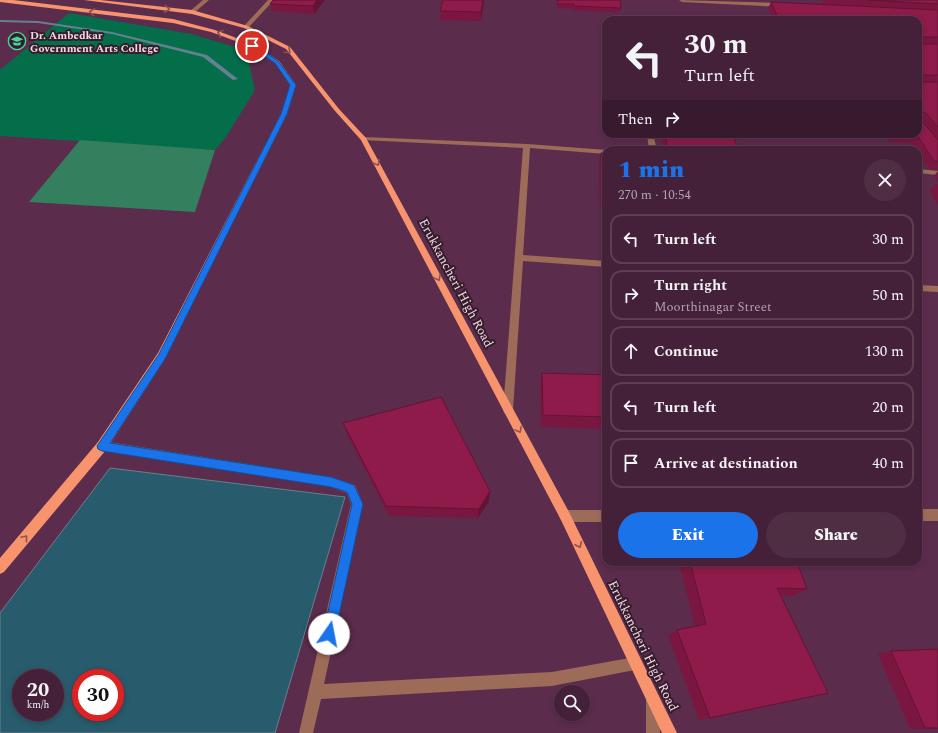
<!DOCTYPE html>
<meta charset="utf-8">
<style>
:root{--surface:#452139;--page:#4f2e44;--text:#f1f3f6;--muted:#b0a3ae;--line:#5d3e53;--accent:#1a73e8}
body{margin:0;font-family:Spectral,serif;background:var(--page);color:var(--text);height:100vh;display:flex;flex-direction:column;font-size:15px;white-space:nowrap}
*{box-sizing:border-box;margin:0}
p{font-size:13px;color:var(--muted)}
.icon{flex:none;width:22px;height:22px;fill:none;stroke:currentColor;stroke-width:2;stroke-linecap:round;stroke-linejoin:round}
.map{position:relative;flex:1;overflow:hidden}
.side{position:absolute;left:602px;top:146px;width:320px;height:420px;display:flex;flex-direction:column;background:var(--surface);border-radius:12px;box-shadow:0 2px 6px #0003,0 0 0 1px var(--line)}
.side>*{flex:none}
.banner{position:absolute;left:602px;top:16px;width:320px;height:122px;border-radius:12px;box-shadow:0 2px 6px #0003,0 0 0 1px var(--line);background:#452139;color:var(--text);overflow:hidden}
.tools{position:absolute;left:554px;top:685px;display:grid;gap:8px}
.tools a{display:grid;place-items:center;width:36px;height:36px;border-radius:50%;background:var(--surface);box-shadow:0 2px 6px #0003,0 0 0 1px var(--line);font-size:20px}
.speed{position:absolute;left:12px;top:669px;display:flex;gap:8px;font-size:20px;font-weight:700;text-align:center}
.speed>*{display:grid;place-content:center;width:52px;height:52px;border-radius:50%;background:var(--surface);box-shadow:0 2px 6px #0003,0 0 0 1px var(--line);line-height:1}
.speed small{font-size:10px;font-weight:400}
.speed .limit{border:6px solid #d22;background:#fff;color:#111}
.pin{position:absolute;display:grid;place-items:center;width:34px;height:34px;color:#fff;margin:-17px;border:2px solid #fff;border-radius:50%;box-shadow:0 1px 4px #0007}
.me{position:absolute;width:44px;margin:-22px;rotate:12deg;stroke-linejoin:round;filter:drop-shadow(0 0 3px #0008)}
.turn{display:flex;align-items:center;gap:14px;height:84px;padding:0 16px;font-size:18px}
.turn .icon{width:52px;height:52px;stroke-width:2.5}
.turn b{display:block;font-size:28px;line-height:34px}
.then{display:flex;align-items:center;height:38px;padding:0 16px;background:#0003;gap:8px;font-size:15px}
.round{display:grid;place-items:center;flex:none;width:42px;height:42px;border-radius:21px;background:var(--page)}
.headline{display:flex;align-items:center;justify-content:space-between;height:68px;padding:0 16px}
h1{font-size:24px;font-weight:800;line-height:30px;color:var(--accent)}
.action{display:flex;gap:8px;margin-top:auto;padding:8px 16px}
.action a{flex:1;height:46px;border-radius:24px;background:var(--accent);color:#fff;font-size:16px;font-weight:800;line-height:46px;text-align:center}
.action a+a{background:var(--page);color:var(--text)}
ul{padding:0;list-style:none}
li{display:flex;align-items:center;gap:12px;height:50px;margin:0 8px 6px;padding:0 8px;border:2px solid var(--line);border-radius:12px}
li div{flex:1}
li b{display:block;font-size:15px}
li em{font-style:normal}
.map>svg:first-child{display:block}
.green{fill:#046d49}
.forest{fill:#347f5e}
.water{fill:#285b6c;stroke:#668091;fill-rule:evenodd}
.lines{fill:none;stroke-linecap:round;stroke-linejoin:round}
.stream{fill:#668091;fill-rule:evenodd}
.minor{fill:#9d6c59;fill-rule:evenodd}
.major{fill:#f7946e;fill-rule:evenodd}
.wall{fill:#7a1740}
.shaded-wall{fill:#631334}
.building{fill:#8e1b4a;stroke:#631334}
.oneway{stroke:#8c534a}
.route{fill:#1a73e8;stroke:#114b97}
.labels{text-anchor:middle;dominant-baseline:central;stroke-width:4;stroke-linejoin:round;paint-order:stroke}
.far-poi-label{font-size:11px;font-weight:bold;fill:#f5d6e8;stroke:#341e2c;text-anchor:start}
.street-label{font-size:13px;fill:#f5d6e8;stroke:#341e2c}
</style>
<div class="map">
<svg width="938" height="733" viewBox="0 0 938 733">
<rect width="100%" height="100%" fill="#5c2c4c"/>
<path class="green" d="M69,13L191,34L246,50L255,90L226,137L215,150L0,136V70Z"/>
<path class="forest" d="M80,140L215,150L195,212L29,202Z"/>
<path class="water" d="M110,468L345,497L275,733H0V613ZM21,678H55V712H21ZM81,678H115V712H81Z"/>
<g class="lines">
<path class="stream" d="M0,20L38,21L112,32L207,55L238,79L233,80L203,57L112,34L38,23L0,22Z"/>
<g class="minor">
<path d="M203,0H209L194,13H190V11Z"/>
<path d="M268,0H274L248,28H244V26Z"/>
<path d="M679,0L782,3L785,5L782,7L682,2Z"/>
<path d="M647,134H653L657,150H649Z"/>
<path d="M364,137L527,144L607,150L606,154L530,148L523,255L606,261V267L523,261L513,410L512,413L508,415L504,413L503,410L523,148L362,140L361,139Z"/>
<path d="M918,169L938,171V175L918,173Z"/>
<path d="M918,285L938,286V292L918,291Z"/>
<path d="M102,441L331,477L355,485L363,504L324,684L552,672L635,657L640,659L642,664L640,669L552,686L321,699L313,733H299L351,504L347,493L331,487L102,451L98,450L96,446L98,442Z"/>
<rect x="918" y="509" width="20" height="12"/>
<path d="M565,510H606V522H565L561,520L559,516L561,512Z"/>
<path d="M653,693L658,695L660,700V733H646V700L648,695Z"/>
</g>
<g class="major">
<path d="M0,0H13L173,19L215,30L253,44L279,61L296,85L287,114L165,359L106,450L4,572L0,574V558L98,442L158,353L281,114L290,85L275,63L249,46L211,32L173,23L0,2Z"/>
<path d="M84,0H100L192,10L248,26L290,47L339,109L366,138L569,512L677,733H662L561,520L361,140L335,111L286,49L244,28L192,14Z"/>
</g>
</g>
<g class="wall">
<path d="M325,0L314,14L272,11L270,4Z"/>
<path d="M443,0H484L481,21L440,20V11Z"/>
<path d="M557,0H620L621,8L620,12L573,11L574,9L557,8Z"/>
<path d="M822,0H938V170L929,169L918,153V150H916L911,143L889,142L884,134H918V20H774L768,8L771,2L824,4Z"/>
<path d="M661,134H733L738,150H663Z"/>
<path d="M601,153H606V206H600L599,162Z"/>
<path d="M938,171V182L934,176Z"/>
<path d="M936,184H938V205L930,191Z"/>
<path d="M542,373L606,375V429L541,427L540,385Z"/>
<path d="M343,423L489,501L478,518L389,516L347,434Z"/>
<path d="M679,562H797L807,589L793,596H780L710,718L699,720L668,635L677,630L695,626Z"/>
<path d="M938,649V729H910L878,654L891,651Z"/>
</g>
<g class="shaded-wall">
<path d="M317,0H325L314,14L313,6Z"/>
<path d="M483,0H484L481,21V12Z"/>
<path d="M490,491L489,501L478,518L479,509Z"/>
</g>
<g class="building">
<path d="M273,0H317L313,6L270,4Z"/>
<path d="M443,0H483L481,12L440,11Z"/>
<path d="M557,0H620L621,8L574,6V4H558Z"/>
<path d="M868,0H938V4Z"/>
<path d="M771,2L938,10V37H922L921,38L922,44H938V75H923L921,77L923,82H938V127L926,113L922,112V121L938,140V162L934,161L917,135L894,134H918V20H779Z"/>
<path d="M665,134H733L738,150H668Z"/>
<path d="M601,153H606V197L602,196Z"/>
<path d="M542,373L606,375V417L543,415Z"/>
<path d="M441,397L490,491L479,509L386,506L343,423Z"/>
<path d="M690,562H797L807,589L777,588L828,693L710,718L677,630L706,624Z"/>
<path d="M938,649V728H925L891,651Z"/>
</g>
<defs><path id="oneway-chevron" d="M-2-3.5L2.5 0L-2 3.5" fill="none" stroke-width="1.6" stroke-linecap="round" stroke-linejoin="round"/></defs>
<g class="oneway">
<use href="#oneway-chevron" transform="translate(167 9) rotate(6)"/>
<use href="#oneway-chevron" transform="translate(92 12) rotate(-173)"/>
<use href="#oneway-chevron" transform="translate(220 33) rotate(-159)"/>
<use href="#oneway-chevron" transform="translate(288 51) rotate(43)"/>
<use href="#oneway-chevron" transform="translate(377 163) rotate(62)"/>
<use href="#oneway-chevron" transform="translate(438 278) rotate(62)"/>
<use href="#oneway-chevron" transform="translate(519 430) rotate(62)"/>
<use href="#oneway-chevron" transform="translate(25 538) rotate(-50)"/>
<use href="#oneway-chevron" transform="translate(579 545) rotate(65)"/>
</g>
<path class="route" d="M250,44H253L278,61L296,85L287,114L165,359L110,443L331,477L354,485L363,504L335,634L333,639L329,640L324,639L323,634L352,504L347,492L331,487L102,451L98,449L97,446L159,354L281,114L290,85L275,63L250,47Z"/>
<defs>
<symbol id="university-ring" viewBox="-11 -11 22 22"><circle r="9.5" fill="#341e2c" stroke="#4cd39b" stroke-width="1.5"/><path d="M0-5L7-2L0 1L-7-2ZM-4 1L0 2.5L4 1V4Q0 6-4 4Z" fill="#4cd39b"/></symbol>
</defs>
<g fill-rule="evenodd">
<use href="#university-ring" x="7" y="31" width="20" height="20"/>
</g>
<g class="labels">
<g class="far-poi-label">
<text x="30" y="35">Dr. Ambedkar<tspan x="30" dy="13">Government Arts College</tspan></text>
</g>
<g class="street-label">
<text transform="translate(456 283) rotate(62)">Erukkancheri High Road</text>
<text transform="translate(643 646) rotate(64)">Erukkancheri High Road</text>
</g>
</g>
</svg>
<div class="tools">
<a><svg class="icon" aria-label="search" viewBox="0 0 24 24"><circle cx="10" cy="10" r="6"/><path d="M15 15l6 6"/></svg></a>
</div>
<div class="speed"><div>20<small>km/h</small></div><div class="limit">30</div></div>
<div class="pin" style="left:252px;top:46px;background:#d93025"><svg class="icon" aria-label="arrive" viewBox="0 0 24 24"><path d="M6 21V4h12l-3 4 3 4H6"/></svg></div>
<svg class="me" style="left:329px;top:634px" viewBox="-20 -20 40 40"><circle r="19" fill="#fff"/><path d="M0-13L10 11 0 6-10 11z" fill="#1a73e8"/></svg>
<div class="banner">
<div class="turn"><svg class="icon" aria-label="left" viewBox="0 0 24 24"><path d="M17 20v-9H6M10 6l-5 5 5 5"/></svg><div><b>30 m</b>Turn left</div></div>
<div class="then">Then<svg class="icon" aria-label="right" viewBox="0 0 24 24"><path d="M7 20v-9h11M14 6l5 5-5 5"/></svg></div>
</div>
<section class="side">
<div class="headline"><div><h1>1 min</h1><p>270 m · 10:54</p></div><a class="round"><svg class="icon" aria-label="close" viewBox="0 0 24 24"><path d="M6 6l12 12M18 6L6 18"/></svg></a></div>
<ul>
<li><svg class="icon" aria-label="left" viewBox="0 0 24 24"><path d="M17 20v-9H6M10 6l-5 5 5 5"/></svg><div><b>Turn left</b></div><em>30 m</em></li>
<li><svg class="icon" aria-label="right" viewBox="0 0 24 24"><path d="M7 20v-9h11M14 6l5 5-5 5"/></svg><div><b>Turn right</b><p>Moorthinagar Street</p></div><em>50 m</em></li>
<li><svg class="icon" aria-label="ahead" viewBox="0 0 24 24"><path d="M12 20V5M6 11l6-6 6 6"/></svg><div><b>Continue</b></div><em>130 m</em></li>
<li><svg class="icon" aria-label="left" viewBox="0 0 24 24"><path d="M17 20v-9H6M10 6l-5 5 5 5"/></svg><div><b>Turn left</b></div><em>20 m</em></li>
<li><svg class="icon" aria-label="arrive" viewBox="0 0 24 24"><path d="M6 21V4h12l-3 4 3 4H6"/></svg><div><b>Arrive at destination</b></div><em>40 m</em></li>
</ul>
<div class="action"><a>Exit</a><a>Share</a></div>
</section>
</div>
